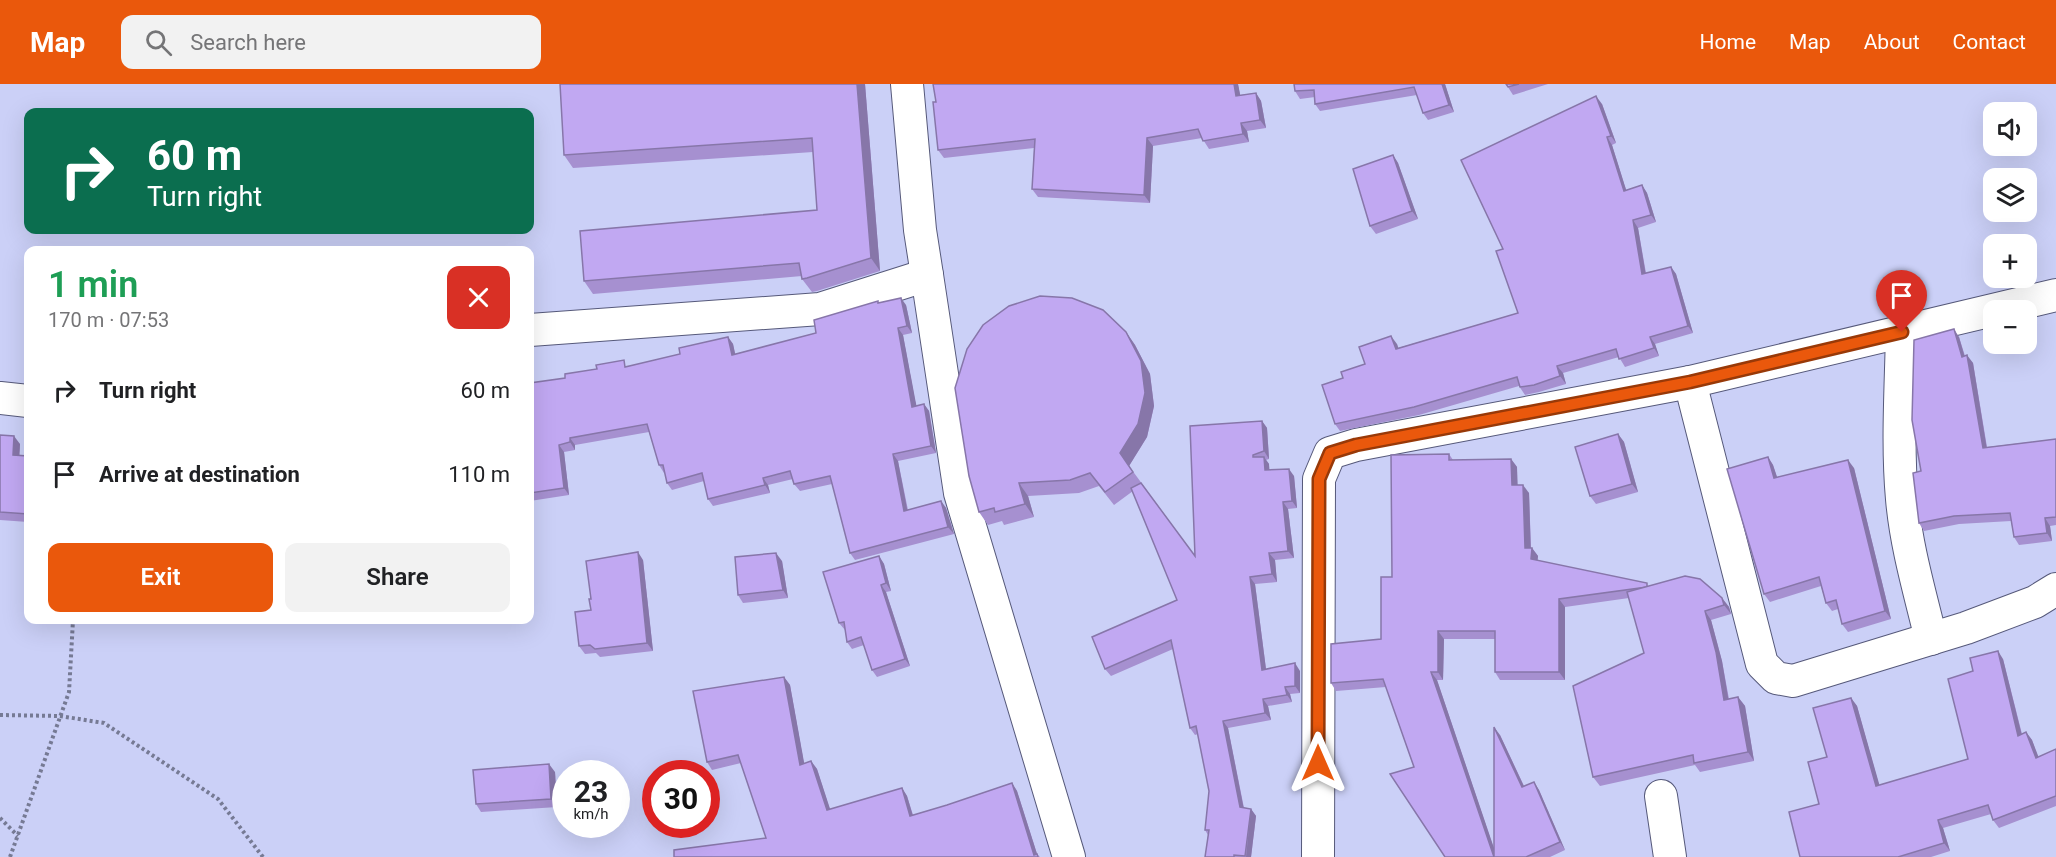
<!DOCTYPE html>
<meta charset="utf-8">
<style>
:root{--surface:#fff;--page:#f2f2f2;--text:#202124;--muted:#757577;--accent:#ea580c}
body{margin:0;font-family:Roboto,sans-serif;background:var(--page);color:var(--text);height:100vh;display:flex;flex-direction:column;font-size:22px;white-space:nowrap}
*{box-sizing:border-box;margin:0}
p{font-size:20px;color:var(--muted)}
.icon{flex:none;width:33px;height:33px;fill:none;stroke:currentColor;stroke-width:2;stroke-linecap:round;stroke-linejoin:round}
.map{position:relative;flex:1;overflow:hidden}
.side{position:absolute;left:24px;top:162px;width:510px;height:378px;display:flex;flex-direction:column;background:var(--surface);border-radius:12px;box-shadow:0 6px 24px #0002}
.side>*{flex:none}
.banner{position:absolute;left:24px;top:24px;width:510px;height:126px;border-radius:12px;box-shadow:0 6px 24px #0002;background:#0b6e4f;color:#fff;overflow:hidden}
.buttons{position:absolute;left:1983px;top:18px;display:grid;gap:12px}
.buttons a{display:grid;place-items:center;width:54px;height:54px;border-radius:12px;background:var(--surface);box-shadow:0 6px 24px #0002;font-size:30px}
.speed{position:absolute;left:552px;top:676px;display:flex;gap:12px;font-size:30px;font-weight:700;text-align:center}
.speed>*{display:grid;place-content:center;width:78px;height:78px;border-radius:50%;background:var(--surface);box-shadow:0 6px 24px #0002;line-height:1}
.speed small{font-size:15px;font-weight:400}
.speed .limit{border:9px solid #d22;background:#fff;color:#111}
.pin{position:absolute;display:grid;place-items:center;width:51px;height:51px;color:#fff;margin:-62px -26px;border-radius:50% 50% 50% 0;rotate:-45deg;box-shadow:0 0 6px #0007}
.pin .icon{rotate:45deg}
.me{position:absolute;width:66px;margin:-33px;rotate:0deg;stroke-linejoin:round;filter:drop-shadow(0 0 4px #0008)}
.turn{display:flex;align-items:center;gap:21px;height:126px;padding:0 24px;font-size:27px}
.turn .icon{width:78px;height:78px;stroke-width:2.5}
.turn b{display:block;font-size:42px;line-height:51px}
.round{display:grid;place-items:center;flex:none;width:63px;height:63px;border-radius:12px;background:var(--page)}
.headline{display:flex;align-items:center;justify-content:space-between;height:102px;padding:0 24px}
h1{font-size:36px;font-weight:600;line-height:45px;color:#1e9e55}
.cta{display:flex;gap:12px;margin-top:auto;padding:12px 24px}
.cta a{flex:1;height:69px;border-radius:12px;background:var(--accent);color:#fff;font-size:24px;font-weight:600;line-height:69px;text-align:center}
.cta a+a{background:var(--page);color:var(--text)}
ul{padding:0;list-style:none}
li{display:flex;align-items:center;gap:18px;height:84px;padding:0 24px}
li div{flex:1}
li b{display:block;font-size:22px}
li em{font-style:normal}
header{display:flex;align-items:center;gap:36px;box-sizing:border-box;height:84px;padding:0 30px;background:var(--accent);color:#fff}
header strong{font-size:28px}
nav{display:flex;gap:33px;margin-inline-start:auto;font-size:21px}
.search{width:420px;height:54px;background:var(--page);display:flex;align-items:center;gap:15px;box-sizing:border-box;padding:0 21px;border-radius:12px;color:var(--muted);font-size:22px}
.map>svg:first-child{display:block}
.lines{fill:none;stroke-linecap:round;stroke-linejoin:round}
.minor-casing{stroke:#56597a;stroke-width:34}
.path{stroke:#767a94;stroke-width:4;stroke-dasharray:3 3;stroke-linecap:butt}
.minor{stroke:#fff;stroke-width:32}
.wall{fill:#a690d0}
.shaded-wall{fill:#8776a9}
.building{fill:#c1a8f2;stroke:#8776a9;stroke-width:1.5}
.route-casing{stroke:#983908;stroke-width:15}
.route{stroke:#ea580c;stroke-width:10}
</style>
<header>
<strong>Map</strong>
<div class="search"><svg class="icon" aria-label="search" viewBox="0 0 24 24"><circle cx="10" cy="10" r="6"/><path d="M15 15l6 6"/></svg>Search here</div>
<nav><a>Home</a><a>Map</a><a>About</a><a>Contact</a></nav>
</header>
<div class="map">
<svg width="2056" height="773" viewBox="0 0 2056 773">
<rect width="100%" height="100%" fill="#cbd0f7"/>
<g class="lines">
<defs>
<g id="minor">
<path d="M927,191L960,409L1069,773"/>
<path d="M530,246L820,225L927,191L920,146L907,0"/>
<path d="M1902,248C1901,303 1897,360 1902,415C1906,462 1920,509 1931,555"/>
<path d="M1690,298L1762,580L1776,594L1793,597L1966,544L2035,518L2056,505"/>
<path d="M0,314L28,317"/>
<path d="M1661,712L1670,773"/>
<path d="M1318,773L1319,395L1330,369L1356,361L1690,298L2056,211"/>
</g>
</defs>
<use href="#minor" class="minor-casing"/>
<g class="path">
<path d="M0,631L60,632L104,639L218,715L263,773"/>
<path d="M0,734L18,752"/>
<path d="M10,773L69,608L73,536"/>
</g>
<use href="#minor" class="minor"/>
</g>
<g class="wall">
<path d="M560,0H865L880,187L817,207L812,208L802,195V192L593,210L584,197L817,126L813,68L573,84L564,71Z"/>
<path d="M933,0H1238L1240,11L1256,9L1261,17L1266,44L1247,47L1249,58L1209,65L1202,54L1153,62L1150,119L1038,113L1032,105L1034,64L944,74L938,66L936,18Z"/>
<path d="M1294,0H1445L1454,28L1428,36L1423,29L1417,11L1320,27L1315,20V13L1300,15L1295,7Z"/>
<path d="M1506,0H1548L1513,11Z"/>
<path d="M1602,20L1616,59L1612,61L1626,106L1642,101L1647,109L1656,138L1638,144L1646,189L1671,183L1676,190L1693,249L1655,260L1659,272L1625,283L1619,273L1563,289L1566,300L1539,308L1525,311L1519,302L1419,331L1340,347L1335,340L1343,294L1397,260L1398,264L1518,229L1503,165Z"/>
<path d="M1393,71L1398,79L1418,135L1376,150L1370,142Z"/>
<path d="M879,218L906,221L912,249L903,251L916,322L924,320L929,327L936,369L898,377L908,426L941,417L946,424L954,450L855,476L850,469L832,400L800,407L794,400L793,395L768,401L770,409L713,422L708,415L704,397L672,406L667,399L665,388L664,389L659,381L649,348L575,361V366L564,368L569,411L530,417V299L565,294L597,285L628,283L680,270L728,253L733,260L735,270L816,249Z"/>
<path d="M1126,248L1135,261L1150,290L1154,322L1147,353L1129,382L1195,472L1262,337L1267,344L1269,375L1266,376L1269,380V386L1294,392L1297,424L1288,425L1294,474L1275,476L1277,498L1255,500L1266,585L1300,587V609L1290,610L1292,618L1268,622L1271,636L1228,644L1244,724L1251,725L1256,732L1251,773H1205L1208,751L1205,746L1209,707L1198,650L1195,651L1190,644L1173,565L1111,592L1105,585L1177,516L1133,407L1114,421L1099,402L1079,409L1028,412L1034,433L1004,441L1002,437L988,441L979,428Z"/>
<path d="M1959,253L1965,272L1973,279L1987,363L2056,355V441L2050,442L2052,457L2019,461L2014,453L2011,437L1959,440L1924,447L1919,439L1921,387Z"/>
<path d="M1618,350L1624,358L1638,408L1596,420L1590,412Z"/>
<path d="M0,351L20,360L19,372H28V438L0,436Z"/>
<path d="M1449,370L1453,376L1511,375L1517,383V401L1529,409L1531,464H1532L1538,472L1537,476L1649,502L1722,514L1729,523L1731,530L1711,536L1722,577L1729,615L1738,613L1745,622L1754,677L1700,688L1695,681L1600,702L1593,693L1644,569L1629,514L1565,523V596H1500L1495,588V555H1444L1443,596H1437L1494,765L1500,651L1524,702L1534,698L1539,706L1565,766L1550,773H1445L1386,603L1336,607L1331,599L1381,555Z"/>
<path d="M1768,373L1773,381L1777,393L1854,384L1891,535L1848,548L1842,540L1838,525L1832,527L1826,519L1821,502L1770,518L1764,510Z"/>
<path d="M879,472L884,480L891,507L886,508L910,582L877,593L872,586L864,561L852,565L847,558L845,546L839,539Z"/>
<path d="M643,476L653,567L600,573L596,569L585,570L579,562L591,526V515Z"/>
<path d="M782,477L788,514L743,519L738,511Z"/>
<path d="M2003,575L2022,650L2026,648L2032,656L2038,673L2056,665V722L1999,744L1993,736L1991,730L1943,744L1950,767L1931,773H1800L1819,720L1827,673L1851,614L1857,622L1879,701L1968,675Z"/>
<path d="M784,593L790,601L804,680L811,677L817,685L830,726L902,704L907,712L913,731L947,721L1012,699L1017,707L1037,770L1040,773H674L766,754L741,679L712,686L707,678Z"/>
<path d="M555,688L557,723L481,728L476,720Z"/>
</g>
<g class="shaded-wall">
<path d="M857,0H865L880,187L871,174Z"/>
<path d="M1234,0H1238L1242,20L1236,12Z"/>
<path d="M1442,0H1445L1454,28L1449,21Z"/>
<path d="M1256,9L1261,17L1266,44L1260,36Z"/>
<path d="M1596,12L1602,20L1616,59L1611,52Z"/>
<path d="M1241,39L1247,47L1249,58L1243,50Z"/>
<path d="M1607,53L1612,61L1629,115L1624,107Z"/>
<path d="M1147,54L1153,62L1150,119L1144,111Z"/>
<path d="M1393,71L1398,79L1418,135L1412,127Z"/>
<path d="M1642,101L1647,109L1656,138L1651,131Z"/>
<path d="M1633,136L1638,144L1647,198L1642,190Z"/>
<path d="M1671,183L1676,190L1693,249L1688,242Z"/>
<path d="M901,214L906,221L912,249L907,242Z"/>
<path d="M898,244L903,251L918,330L912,323Z"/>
<path d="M1954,245L1959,253L1967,281L1962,273Z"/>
<path d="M1126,248L1135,261L1150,290L1154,322L1147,353L1129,382L1120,369Z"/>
<path d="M1391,252L1397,260L1401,272L1396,265Z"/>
<path d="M728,253L733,260L737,278L732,271Z"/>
<path d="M1650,253L1655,260L1659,272L1654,264Z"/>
<path d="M1967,271L1973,279L1988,372L1983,364Z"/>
<path d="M1557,282L1563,289L1566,300L1560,292Z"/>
<path d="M924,320L929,327L936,369L931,362Z"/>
<path d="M1262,337L1267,344L1269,375L1264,367Z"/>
<path d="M1618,350L1624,358L1638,408L1632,400Z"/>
<path d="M14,352L20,360L19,379L13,371Z"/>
<path d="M570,354L575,361V366L570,358Z"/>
<path d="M559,361L564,368L569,411L564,404Z"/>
<path d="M893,370L898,377L909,435L904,427Z"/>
<path d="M1264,373L1269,380L1270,393L1265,386Z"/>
<path d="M1768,373L1773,381L1780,402L1774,394Z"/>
<path d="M1511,375L1517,383L1518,409L1512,401Z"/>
<path d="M1848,376L1854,384L1891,535L1885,527Z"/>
<path d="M1289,385L1294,392L1297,424L1292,417Z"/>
<path d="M763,394L768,401L770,409L765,401Z"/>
<path d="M1019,399L1028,412L1034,433L1025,420Z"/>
<path d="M1523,401L1529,409L1531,472L1525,464Z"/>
<path d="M941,417L946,424L954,450L948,443Z"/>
<path d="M1283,418L1288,425L1294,474L1288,467Z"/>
<path d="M2045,434L2050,442L2052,457L2047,449Z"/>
<path d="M1532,464L1538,472L1537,483L1531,475Z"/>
<path d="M638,468L643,476L653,567L647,559Z"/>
<path d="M776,469L782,477L788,514L783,506Z"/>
<path d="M1269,469L1275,476L1277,498L1272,490Z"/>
<path d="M879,472L884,480L891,507L886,499Z"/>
<path d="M1250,493L1255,500L1267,593L1262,586Z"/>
<path d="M881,501L886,508L910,582L905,575Z"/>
<path d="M1722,514L1729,523L1731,530L1724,521Z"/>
<path d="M1559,515L1565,523V596L1559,588Z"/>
<path d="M1705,527L1711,536L1722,577L1730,625L1724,616Z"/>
<path d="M1438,547L1444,555L1443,596L1438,588Z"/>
<path d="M1998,567L2003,575L2024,660L2018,652Z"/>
<path d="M1295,579L1300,587V609L1295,602Z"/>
<path d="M1431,588L1437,596L1497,773H1494Z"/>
<path d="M784,593L790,601L806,689L800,681Z"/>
<path d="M1285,603L1290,610L1292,618L1287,611Z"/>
<path d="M1738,613L1745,622L1754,677L1748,668Z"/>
<path d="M1851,614L1857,622L1882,710L1876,702Z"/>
<path d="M1263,615L1268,622L1271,636L1265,629Z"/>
<path d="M1223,637L1228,644L1245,731L1240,723Z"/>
<path d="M1494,643L1500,651L1528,711L1522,703Z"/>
<path d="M2026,648L2032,656L2042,682L2036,674Z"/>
<path d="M811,677L817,685L833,734L827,726Z"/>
<path d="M549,680L555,688L557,723L551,715Z"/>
<path d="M1534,698L1539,706L1565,766L1560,758Z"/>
<path d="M1012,699L1017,707L1038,773L1034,771Z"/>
<path d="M902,704L907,712L915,739L910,732Z"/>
<path d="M1251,725L1256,732L1251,773H1246Z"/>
<path d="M1938,736L1943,744L1950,767L1944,759Z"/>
</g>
<g class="building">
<path d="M560,0H857L871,174L807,194L802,195L799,179L584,197L580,147L817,126L812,54L564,71Z"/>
<path d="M933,0H1234L1236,12L1256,9L1260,36L1241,39L1243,50L1203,57L1198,45L1147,54L1144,111L1032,105L1035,55L938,66L933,18H936Z"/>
<path d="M1294,0H1442L1449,21L1423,29L1414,3L1315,20L1314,6L1295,7Z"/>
<path d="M1506,0H1519L1508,3Z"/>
<path d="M1596,12L1611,52L1607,53L1624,107L1642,101L1651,131L1633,136L1642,190L1671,183L1688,242L1650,253L1654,264L1619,275L1616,265L1557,282L1560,292L1534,301L1520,303L1517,293L1414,323L1335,340L1322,301L1343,294L1341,288L1365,280L1359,263L1391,252L1396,265L1518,229L1496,167L1503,165L1461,76Z"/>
<path d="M1393,71L1412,127L1370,142L1353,85Z"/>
<path d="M1040,212L1072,214L1103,226L1126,248L1141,277L1145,309L1138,340L1120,369L1133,388L1105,408L1090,389L1070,396L1019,399L1025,420L995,428L994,424L979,428L969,392L955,304L967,265L983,241L1009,222Z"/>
<path d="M901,214L907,242L898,244L912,323L924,320L931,362L893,370L904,427L941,417L948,443L850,469L830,392L794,400L790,387L763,394L765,401L708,415L702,389L667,399L663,381H659L647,340L570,354V358L559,361L564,404L530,409V299L565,294V290L597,285L596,281L624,276L625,283L680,270L679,264L728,253L732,271L816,249L814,236L878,217V219Z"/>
<path d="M1954,245L1962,273L1967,271L1983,364L2056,355V433L2045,434L2047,449L2014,453L2010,429L1954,432L1919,439L1913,389L1921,387L1912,336L1914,256Z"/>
<path d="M1262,337L1264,367L1253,371V373H1264L1265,386L1289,385L1292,417L1283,418L1288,467L1269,469L1272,490L1250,493L1262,586L1295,579V602L1285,603L1287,611L1263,615L1265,629L1223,637L1240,723L1251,725L1245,772L1234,771V773H1205L1209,746H1205L1209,707L1196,642L1190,644L1171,556L1105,585L1092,553L1177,516L1131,404L1141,399L1195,472L1190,342Z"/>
<path d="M1618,350L1632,400L1590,412L1575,363Z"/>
<path d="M0,351L14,352L13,371L28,372V430L0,428Z"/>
<path d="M1449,370V376L1511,375L1512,401H1523L1525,464H1532L1531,475L1647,499V503L1559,515V588H1495V547H1438V588H1431L1494,773H1445L1390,690L1414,683L1383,595L1331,599V560L1381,555V493H1392L1391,371Z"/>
<path d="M1768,373L1774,394L1848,376L1885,527L1842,540L1836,516L1826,519L1819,493L1764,510L1727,385Z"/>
<path d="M638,468L647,559L595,565L590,561L579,562L575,528L591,526L589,515H591L586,477Z"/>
<path d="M776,469L783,506L738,511L735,473Z"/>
<path d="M879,472L886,499L881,501L905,575L872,586L861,553L847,558L844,538L839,539L823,488Z"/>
<path d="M1685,492L1700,495L1722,514L1724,521L1705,527L1716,568L1724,616L1738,613L1748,668L1694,679L1693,671L1593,693L1573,602L1644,569L1627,508Z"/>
<path d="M1998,567L2018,652L2026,648L2036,674L2056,665V712L1993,736L1988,721L1938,736L1944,759L1898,773H1800L1789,728L1819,720L1808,678L1827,673L1813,624L1851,614L1876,702L1968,675L1948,595L1973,587L1970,574Z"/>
<path d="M784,593L800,681L811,677L827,726L902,704L910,732L947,721L1012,699L1034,771L1037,770L1038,773H674V766L766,754L738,671L707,678L693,607Z"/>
<path d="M1494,643L1522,703L1534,698L1560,758L1526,773H1494Z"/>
<path d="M549,680L551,715L476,720L473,686Z"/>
</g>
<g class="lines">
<defs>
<path id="route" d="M1318,679L1319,395L1330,369L1356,361L1690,298L1902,248"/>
</defs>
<use href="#route" class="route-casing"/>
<use href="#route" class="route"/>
</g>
</svg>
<div class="buttons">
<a><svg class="icon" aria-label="sound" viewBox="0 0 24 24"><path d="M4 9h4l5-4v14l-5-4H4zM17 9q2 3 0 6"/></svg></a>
<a><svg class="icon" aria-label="layers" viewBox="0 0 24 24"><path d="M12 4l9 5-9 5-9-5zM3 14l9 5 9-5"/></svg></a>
<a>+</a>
<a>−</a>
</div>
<div class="speed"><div>23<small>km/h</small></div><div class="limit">30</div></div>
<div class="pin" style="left:1902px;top:248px;background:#d93025"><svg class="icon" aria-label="arrive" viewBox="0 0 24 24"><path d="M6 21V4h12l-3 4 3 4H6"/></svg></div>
<svg class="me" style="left:1318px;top:679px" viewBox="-20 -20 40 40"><path d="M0-17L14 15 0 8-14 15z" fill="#ea580c" stroke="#fff" stroke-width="4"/></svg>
<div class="banner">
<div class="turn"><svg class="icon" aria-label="right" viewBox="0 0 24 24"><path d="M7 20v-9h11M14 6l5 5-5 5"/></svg><div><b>60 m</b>Turn right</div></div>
</div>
<section class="side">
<div class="headline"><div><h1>1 min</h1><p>170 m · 07:53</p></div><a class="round" style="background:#d93025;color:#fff"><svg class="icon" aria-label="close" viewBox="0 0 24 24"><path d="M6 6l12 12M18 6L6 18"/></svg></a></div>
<ul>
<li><svg class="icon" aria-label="right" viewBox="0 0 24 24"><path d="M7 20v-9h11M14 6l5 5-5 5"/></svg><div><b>Turn right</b></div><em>60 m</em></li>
<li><svg class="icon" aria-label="arrive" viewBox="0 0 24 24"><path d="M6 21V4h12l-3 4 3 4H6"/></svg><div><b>Arrive at destination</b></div><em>110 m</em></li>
</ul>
<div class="cta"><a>Exit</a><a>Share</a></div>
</section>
</div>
